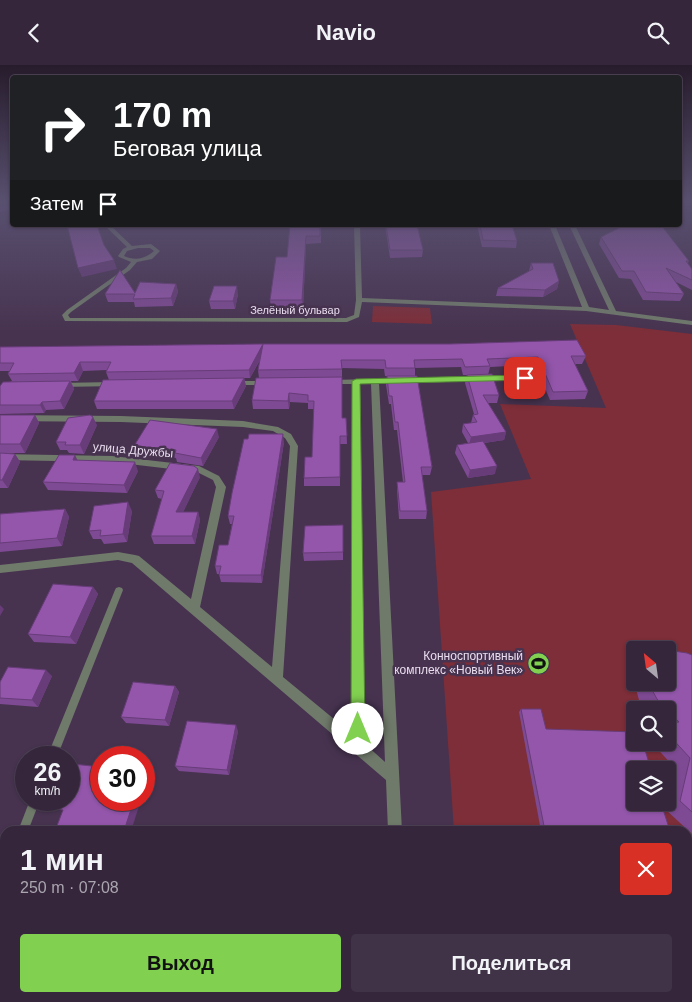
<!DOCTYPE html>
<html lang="ru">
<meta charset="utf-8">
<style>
:root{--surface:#35263c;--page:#403247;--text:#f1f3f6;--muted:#aaa5af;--line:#4f4356;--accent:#81d050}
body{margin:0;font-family:Arial,sans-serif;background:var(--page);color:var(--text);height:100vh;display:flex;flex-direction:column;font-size:19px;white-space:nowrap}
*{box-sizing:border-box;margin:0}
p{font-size:16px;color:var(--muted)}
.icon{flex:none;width:28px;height:28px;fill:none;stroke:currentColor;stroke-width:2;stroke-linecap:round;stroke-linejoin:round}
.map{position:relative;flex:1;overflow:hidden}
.side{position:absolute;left:0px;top:761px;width:692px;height:176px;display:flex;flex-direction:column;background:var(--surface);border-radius:15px 15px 0 0;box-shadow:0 1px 4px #0004,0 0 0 1px var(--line)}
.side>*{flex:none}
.top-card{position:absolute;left:10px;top:10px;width:672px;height:152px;border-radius:5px;box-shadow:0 1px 4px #0004,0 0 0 1px var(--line);background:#202124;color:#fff;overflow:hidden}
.needle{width:32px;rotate:331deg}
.fabs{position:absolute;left:626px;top:576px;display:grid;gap:10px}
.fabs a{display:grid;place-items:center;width:50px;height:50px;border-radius:5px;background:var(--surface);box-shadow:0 1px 4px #0004,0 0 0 1px var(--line);font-size:25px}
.speed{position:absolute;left:15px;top:681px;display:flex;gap:10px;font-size:25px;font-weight:700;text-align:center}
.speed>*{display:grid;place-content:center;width:65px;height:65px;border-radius:50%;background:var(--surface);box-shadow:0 1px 4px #0004,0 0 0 1px var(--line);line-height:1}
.speed small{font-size:12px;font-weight:400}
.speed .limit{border:8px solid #d22;background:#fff;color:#111}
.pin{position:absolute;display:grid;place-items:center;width:42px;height:42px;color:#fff;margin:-21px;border-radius:10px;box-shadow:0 2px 8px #0006}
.me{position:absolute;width:55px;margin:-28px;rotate:0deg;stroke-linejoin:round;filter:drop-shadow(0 0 4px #0008)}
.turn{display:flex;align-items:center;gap:18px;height:105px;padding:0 20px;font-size:22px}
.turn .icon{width:65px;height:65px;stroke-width:2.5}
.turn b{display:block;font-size:35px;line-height:42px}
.then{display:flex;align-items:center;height:48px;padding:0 20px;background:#0003;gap:10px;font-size:19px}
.round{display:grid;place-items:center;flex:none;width:52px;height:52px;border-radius:5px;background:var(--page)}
.summary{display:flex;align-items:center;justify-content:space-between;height:85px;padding:0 20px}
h1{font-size:30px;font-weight:600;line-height:38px}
.action{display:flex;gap:10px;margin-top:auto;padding:10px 20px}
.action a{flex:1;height:58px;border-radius:5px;background:var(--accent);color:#111;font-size:20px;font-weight:600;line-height:58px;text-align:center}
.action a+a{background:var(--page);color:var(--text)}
header{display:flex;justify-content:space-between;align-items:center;height:65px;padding:0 20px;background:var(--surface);font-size:22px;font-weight:600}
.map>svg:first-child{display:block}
.green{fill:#7d2e38;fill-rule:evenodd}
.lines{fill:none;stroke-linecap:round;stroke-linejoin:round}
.lane{fill:#707a6b;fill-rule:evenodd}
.street{fill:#707a6b;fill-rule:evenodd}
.wall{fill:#7e4a93}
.shaded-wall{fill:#673c78}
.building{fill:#9356ab;stroke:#673c78}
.route{fill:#81d050;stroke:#548734}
.labels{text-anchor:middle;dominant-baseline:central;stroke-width:5;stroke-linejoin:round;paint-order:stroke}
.far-street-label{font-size:11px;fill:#e9ddee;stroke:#473350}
.street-label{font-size:12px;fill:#e9ddee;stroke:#473350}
.poi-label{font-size:12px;fill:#e9ddee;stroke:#473350;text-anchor:end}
</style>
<header><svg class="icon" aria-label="back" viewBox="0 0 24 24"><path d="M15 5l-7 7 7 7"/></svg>Navio<svg class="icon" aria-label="search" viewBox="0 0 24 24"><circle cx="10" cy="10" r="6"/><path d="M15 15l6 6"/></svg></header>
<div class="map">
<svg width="692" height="937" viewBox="0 0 692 937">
<rect width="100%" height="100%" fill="#473350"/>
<g class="green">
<path d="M373,241L430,243L432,259L372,257Z"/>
<path d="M570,259L616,260L692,269V937H464V933L688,932V766H454L431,427L531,414L500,339L606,343ZM635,585H668V618H635ZM635,645H668V678H635ZM635,705H668V738H635Z"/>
</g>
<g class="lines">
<g class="lane">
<path d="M119,522L122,523L123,525L57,692H47L115,525L116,523Z"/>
<path d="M30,735H40L28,766H18Z"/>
<path d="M5,805V826L4,828L0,830V809L1,807Z"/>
</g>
<g class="street">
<path d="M104,160H110L132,181L151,179L160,186L152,194L137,197L130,205L71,247L68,250L70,253H346L354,250L356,235L354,160H360L362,233L582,242L549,160H555L589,242L609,245L569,160H575L616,246L692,256V260L586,246L362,237L359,252L347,257L65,256L62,250L67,245L126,203L131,197L119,192L118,191L123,184L127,182ZM138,183H150L154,186C145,194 135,196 124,191L127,186Z"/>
<path d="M525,311H528V315L379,318L402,766H388L386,715L132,498L118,495L0,508V500L118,487L135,490L139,491L191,534L216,422L213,415L197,407L112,397L0,395V389L112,391L199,401L219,411L226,422L200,542L272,602L290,381L285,373L273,366L243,362L121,357L0,356V350L121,351L243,356L278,362L291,369L298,381L283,612L351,668L352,319H329L325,317L329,315ZM371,318L385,697L365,679L360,319Z"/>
<path d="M228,316H267L271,318L267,320H228Z"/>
<path d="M114,317L118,319L117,321L59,322L55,320L59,318Z"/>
<path d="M0,853L5,854V870L0,869Z"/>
<rect x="169" y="932" width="18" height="5"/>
<path d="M392,932H409V937H391Z"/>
</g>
</g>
<g class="wall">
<path d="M290,160H321V178L306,179L303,243H271L270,235L287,192Z"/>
<path d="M385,160H417L423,185L422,192L390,193Z"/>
<path d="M477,160H533L532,163H513L517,176L516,183L482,182Z"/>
<path d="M601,172L689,196L688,198L692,215V225L676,217L684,229L680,236L643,235L631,214L619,213L599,179Z"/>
<path d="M531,198L559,216L557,224L543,232L496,231L498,223L529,206Z"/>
<path d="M176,219L178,227L173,241L135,242L134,237H108L105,229L135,228Z"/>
<path d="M238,229L235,244H211L209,236Z"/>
<path d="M0,282L586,291L582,299H575L588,326L585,334L550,335L535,300L490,302L488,310L499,330L497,338H488L506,367L504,375L484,378L495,409L468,413L455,388L457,380L468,378L462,367L463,359L471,358L473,350L474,349L465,318L467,310H463L461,302L415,303V311H385L384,304L342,303V353H346L347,379H340V421H304V413L312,392L314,344H308V338L290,337L289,344H253L252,335L259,313L258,305L260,295L250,313H244L246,321L234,344H97L94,336L109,315L106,307L107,305L83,306L78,316H71L74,324L64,344L46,345L44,348L0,349V321L12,316L8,309L9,306H0Z"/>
<path d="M387,311L432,402L430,410H422L427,446L426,454H399L397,425V417H403L397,365H394L391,339H389L386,320Z"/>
<path d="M0,350H35L39,358L25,388H0Z"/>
<path d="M97,360L84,389L69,388L67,385H60L56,377Z"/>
<path d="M219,372L203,401L177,397L176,393L137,389L134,381Z"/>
<path d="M284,377L262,518L221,517L219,509H217L215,501L228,480L232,459H230L228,451Z"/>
<path d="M0,388L15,389L20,397L8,423H0Z"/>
<path d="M78,395L138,406L127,428L48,425L43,417Z"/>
<path d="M200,412L183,447H198L200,455L195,479H154L151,471L162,434L158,433L155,425Z"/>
<path d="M65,444L69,452L62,481L0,487V449Z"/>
<path d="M132,446L127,477L104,479L101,474H93L89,466Z"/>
<path d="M343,460V495L304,496L303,488Z"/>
<path d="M93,522L98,529L76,579L34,577L28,569Z"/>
<path d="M692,590V769L665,744L667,738H668V734L675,703L652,678H668V645H645L639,635L636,624L637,618H668Z"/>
<path d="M52,611L38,642L0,639V617Z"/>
<path d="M175,621L179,627L169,661L126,658L121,652Z"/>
<path d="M521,644L546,664L670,766H541L519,647Z"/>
<path d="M238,666L229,710L179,706L175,701Z"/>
<path d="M573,932H688L692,937H574Z"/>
</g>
<g class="shaded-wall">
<path d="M12,136V143L0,147V140Z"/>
<path d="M137,160H147L138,163Z"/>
<path d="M306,171V179L303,243L302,235Z"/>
<path d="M114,195L117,204L82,212L78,203Z"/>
<path d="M559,216L557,224L543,232L545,225Z"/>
<path d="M176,219L178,227L173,241L171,233Z"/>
<path d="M237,221L238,229L235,244L233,236Z"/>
<path d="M263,279L264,287L250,313L249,305Z"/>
<path d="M80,297L83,306L78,316L74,308Z"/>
<path d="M244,313L246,321L234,344L232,336Z"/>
<path d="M70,316L74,324L64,344L60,336Z"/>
<path d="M289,328L290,337L289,344L288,336Z"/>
<path d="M42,337L46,345L44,348L40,340Z"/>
<path d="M35,350L39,358L25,388L20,379Z"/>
<path d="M93,352L97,360L84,389L80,380Z"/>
<path d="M217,364L219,372L203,401L201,393Z"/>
<path d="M506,367L504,375L469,380L471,372Z"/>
<path d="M283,369L284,377L262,518L261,510Z"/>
<path d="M15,389L20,397L8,423L2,415Z"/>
<path d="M75,390L79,398L73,395Z"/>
<path d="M135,397L138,406L127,428L124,420Z"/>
<path d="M497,401L495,409L468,413L470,405Z"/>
<path d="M198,404L200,412L179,456L176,447Z"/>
<path d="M128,437L132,446L127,477L123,469Z"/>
<path d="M65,444L69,452L62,481L57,473Z"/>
<path d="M198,447L200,455L195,479L192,471Z"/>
<path d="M93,522L98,529L76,579L70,572Z"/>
<path d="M0,540L4,544L0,551Z"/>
<path d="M46,605L52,611L38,642L32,635Z"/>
<path d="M175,621L179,627L169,661L165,655Z"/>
<path d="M236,660L238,666L229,710L227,705Z"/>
<path d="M144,705L148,710L144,725Z"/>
<path d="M134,735H141L131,766H124Z"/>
<path d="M10,932H20L19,937H9Z"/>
<path d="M94,932H101L100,937H93Z"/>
</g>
<g class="building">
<path d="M0,136H12L0,140Z"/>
<path d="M67,160H97L104,180L114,195L78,203Z"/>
<path d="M290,160H320V171H306L302,235H270L276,192H287Z"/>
<path d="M386,160H417L423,185H390Z"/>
<path d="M480,160H512L517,176L483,175Z"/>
<path d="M625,160H661L689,196H686L692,204V215L666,203L684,229L646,227L634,206H622L601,172Z"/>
<path d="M531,198H553L559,216L545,225L498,223L533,204Z"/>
<path d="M120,205L135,228L140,217L176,219L171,233L133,234L135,229H105Z"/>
<path d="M214,221H237L233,236H209Z"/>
<path d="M577,275L586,291H571L588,326L553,327L538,292L487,294L490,301L465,302L462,294L414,295L415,303H386L385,295H341L342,304L258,305L263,279H450Z"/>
<path d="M263,279L249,305L106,307L111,297H80L74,308L8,309L14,298H0V282Z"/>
<path d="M492,309L499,330H483L506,367L471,372L463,359L477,357L473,350L478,349L467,310Z"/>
<path d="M387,311H417L432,402H421L427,446H400L397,417H405L398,357H395L392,331H389Z"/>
<path d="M342,312V353H346L347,371H340V412L304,413L305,392H312L314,336H308V330L289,328L288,336L252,335L256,313Z"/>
<path d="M244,313L232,336H94L103,315Z"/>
<path d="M70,316L60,336L42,337L40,340H0V321L3,317Z"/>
<path d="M0,350H35L20,379H0Z"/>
<path d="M90,350L93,352L80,380H65L66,377H56L68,353Z"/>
<path d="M150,355L217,364L201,393L175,388L176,385L134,381Z"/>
<path d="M249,369H283L261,510H219L221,501H215L219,480H228L234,451H228L232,428L244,374H248Z"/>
<path d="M483,376L497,401L470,405L457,380Z"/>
<path d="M0,388L15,389L2,415H0Z"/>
<path d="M59,390H75L73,395L135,397L124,420L43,417Z"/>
<path d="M170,398L194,401L198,404L176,447H198L192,471H151L164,426L155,425Z"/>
<path d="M128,437L123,469L100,471L101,465L89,466L94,441Z"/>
<path d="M65,444L57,473L0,478V449Z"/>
<path d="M343,460V487L303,488L305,461Z"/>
<path d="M53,519L93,522L70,572L28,569Z"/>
<path d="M674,586L687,588L692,590V747L680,736L690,693L668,669V658L679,657L657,634L651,623L649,618H668V587Z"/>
<path d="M8,602L46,605L32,635L0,633V617Z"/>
<path d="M133,617L175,621L165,655L121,652Z"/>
<path d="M521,644H541L546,664L635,667V678H643L651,705H635V738H661L670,766H545Z"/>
<path d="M187,656L236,660L227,705L175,701Z"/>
<path d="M73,699L101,702V735H134L124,766H55L63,745L56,744L60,735H69V711Z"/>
<path d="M688,822L692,836V937H578L577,932H688Z"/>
<path d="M0,919H5V932H10L9,937H0Z"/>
<path d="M43,932H94L93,937H42Z"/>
</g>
<linearGradient id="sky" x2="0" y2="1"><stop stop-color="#271c2c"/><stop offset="0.51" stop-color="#58506f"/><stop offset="1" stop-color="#58506f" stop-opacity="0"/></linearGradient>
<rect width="692" height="267" fill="url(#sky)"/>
<path class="route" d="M525,310L530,313L528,315L360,319L365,664L363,669L358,671L353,669L351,664L352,316L356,314Z"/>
<defs>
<symbol id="stadium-disc" viewBox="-11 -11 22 22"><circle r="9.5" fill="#81d050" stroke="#473350"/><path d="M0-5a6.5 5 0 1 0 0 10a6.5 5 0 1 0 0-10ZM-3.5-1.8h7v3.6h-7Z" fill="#111"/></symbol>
</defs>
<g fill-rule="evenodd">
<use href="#stadium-disc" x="526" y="586" width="25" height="25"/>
</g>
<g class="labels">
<g class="far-street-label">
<text x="295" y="245">Зелёный бульвар</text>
</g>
<g class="street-label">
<text transform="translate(133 385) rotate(5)">улица Дружбы</text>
</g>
<g class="poi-label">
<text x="523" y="591">Конноспортивный<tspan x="523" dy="14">комплекс «Новый Век»</tspan></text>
</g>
</g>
</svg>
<div class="fabs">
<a><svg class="needle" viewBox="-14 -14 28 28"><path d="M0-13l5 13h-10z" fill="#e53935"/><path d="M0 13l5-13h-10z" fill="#aaa5af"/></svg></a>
<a><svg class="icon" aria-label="search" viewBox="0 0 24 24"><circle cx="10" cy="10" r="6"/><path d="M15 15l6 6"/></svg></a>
<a><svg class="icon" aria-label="layers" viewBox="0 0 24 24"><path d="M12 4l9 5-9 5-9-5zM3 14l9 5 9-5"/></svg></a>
</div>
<div class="speed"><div>26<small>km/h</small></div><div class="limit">30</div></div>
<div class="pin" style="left:525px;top:313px;background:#d93025"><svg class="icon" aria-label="arrive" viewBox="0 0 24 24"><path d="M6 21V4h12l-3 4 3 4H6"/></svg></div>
<svg class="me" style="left:358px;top:664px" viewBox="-20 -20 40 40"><circle r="19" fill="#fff"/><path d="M0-13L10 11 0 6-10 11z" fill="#81d050"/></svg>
<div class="top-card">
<div class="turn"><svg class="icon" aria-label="right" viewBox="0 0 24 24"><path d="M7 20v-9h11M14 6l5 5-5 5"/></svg><div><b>170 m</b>Беговая улица</div></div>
<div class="then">Затем<svg class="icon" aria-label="arrive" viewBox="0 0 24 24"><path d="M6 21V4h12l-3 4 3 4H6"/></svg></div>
</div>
<section class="side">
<div class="summary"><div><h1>1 мин</h1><p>250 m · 07:08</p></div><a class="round" style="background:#d93025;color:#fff"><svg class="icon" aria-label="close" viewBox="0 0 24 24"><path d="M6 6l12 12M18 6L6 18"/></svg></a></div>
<div class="action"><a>Выход</a><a>Поделиться</a></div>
</section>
</div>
